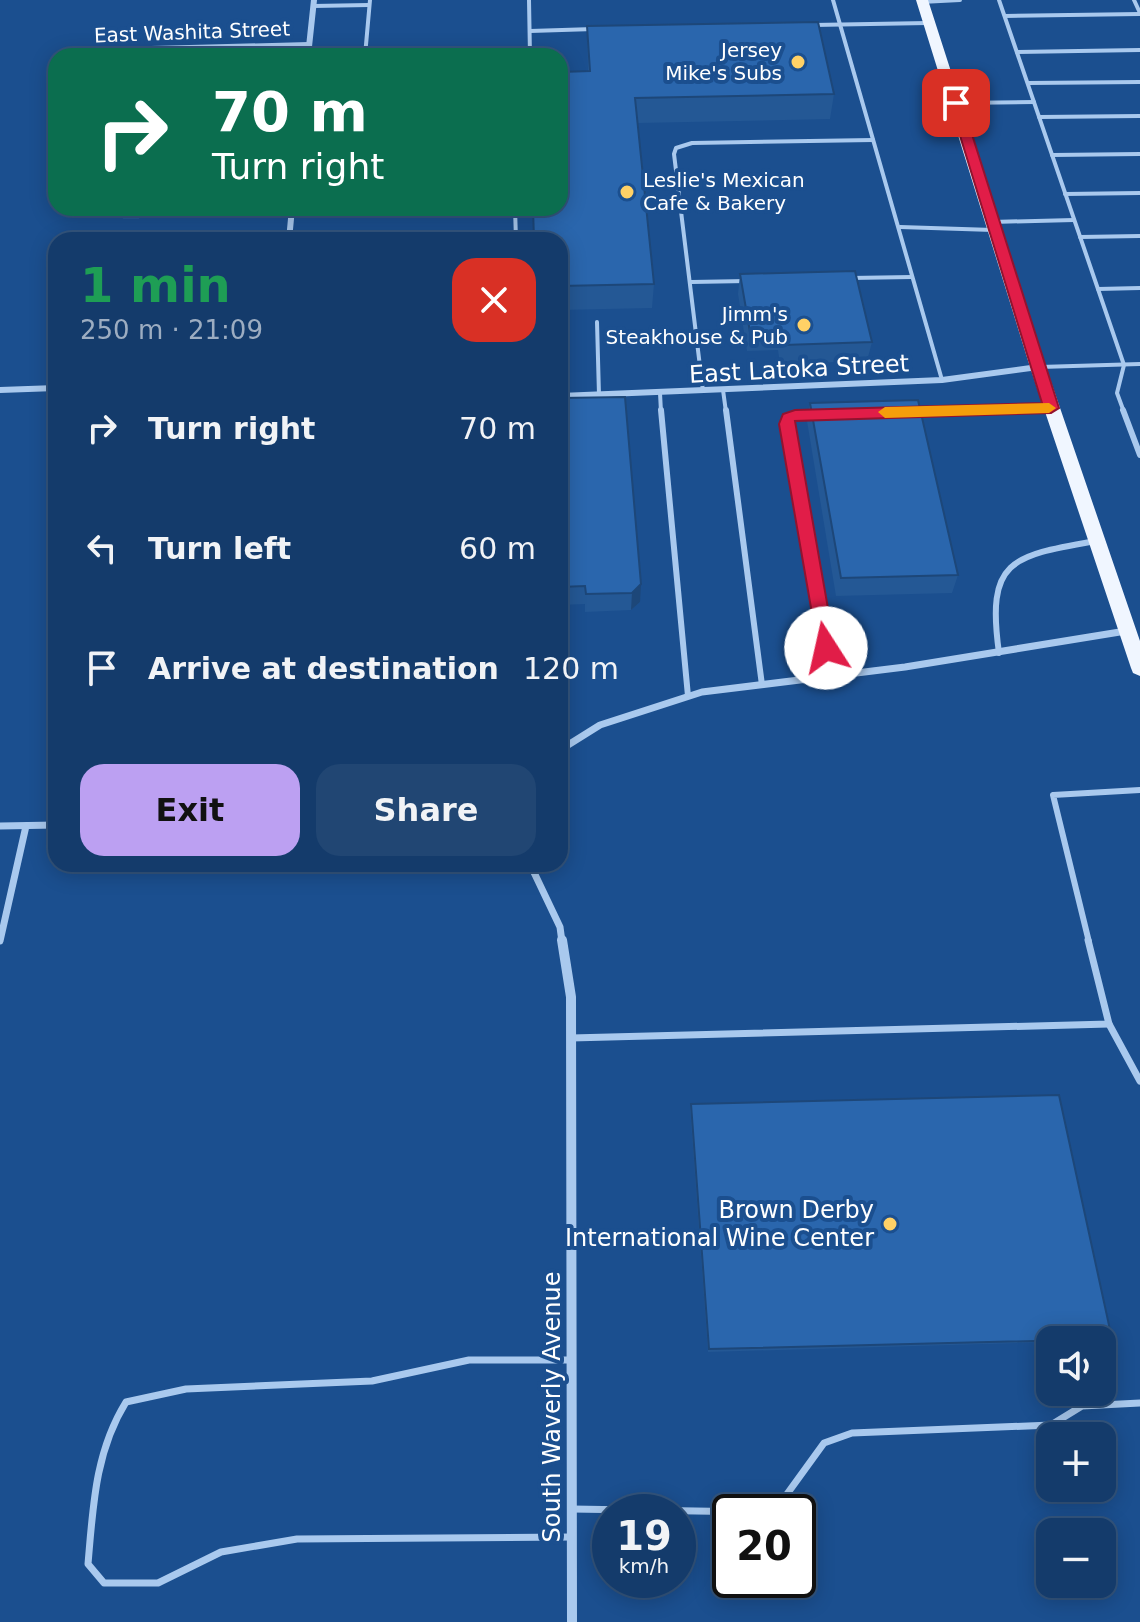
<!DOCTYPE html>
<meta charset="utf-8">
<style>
:root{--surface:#143b6b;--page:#214673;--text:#f1f3f6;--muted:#9dadc1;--line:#33557e;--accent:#bca0f2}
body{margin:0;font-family:"DejaVu Sans",sans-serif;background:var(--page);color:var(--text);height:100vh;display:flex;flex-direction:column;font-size:30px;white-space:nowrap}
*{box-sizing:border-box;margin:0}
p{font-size:26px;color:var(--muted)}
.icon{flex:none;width:44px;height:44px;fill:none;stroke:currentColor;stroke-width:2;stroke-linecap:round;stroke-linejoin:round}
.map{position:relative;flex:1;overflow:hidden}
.drawer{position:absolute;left:48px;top:232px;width:520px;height:640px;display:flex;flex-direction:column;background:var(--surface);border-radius:24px;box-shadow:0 4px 20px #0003,0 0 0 2px var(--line)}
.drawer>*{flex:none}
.top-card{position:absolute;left:48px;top:48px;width:520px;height:168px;border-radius:24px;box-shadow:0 4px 20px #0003,0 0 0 2px var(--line);background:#0b6e4f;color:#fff;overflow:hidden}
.tools{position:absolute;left:1036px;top:1326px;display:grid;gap:16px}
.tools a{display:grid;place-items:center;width:80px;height:80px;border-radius:16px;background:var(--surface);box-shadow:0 4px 20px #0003,0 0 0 2px var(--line);font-size:40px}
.speed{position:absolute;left:592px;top:1494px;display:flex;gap:16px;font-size:40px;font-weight:700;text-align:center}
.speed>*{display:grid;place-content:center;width:104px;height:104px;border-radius:50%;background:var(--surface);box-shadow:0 4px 20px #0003,0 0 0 2px var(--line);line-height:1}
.speed small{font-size:20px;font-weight:400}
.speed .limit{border:4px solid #111;border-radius:12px;background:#fff;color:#111}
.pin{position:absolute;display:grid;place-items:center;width:68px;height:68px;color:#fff;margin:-34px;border-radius:16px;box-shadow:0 4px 12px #0006}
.me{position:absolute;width:88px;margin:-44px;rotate:350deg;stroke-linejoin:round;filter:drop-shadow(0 0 6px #0008)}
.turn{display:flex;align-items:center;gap:28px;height:168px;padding:0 32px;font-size:36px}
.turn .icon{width:104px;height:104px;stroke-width:2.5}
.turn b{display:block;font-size:56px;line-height:68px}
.round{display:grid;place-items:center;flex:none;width:84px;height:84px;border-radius:24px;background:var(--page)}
.headline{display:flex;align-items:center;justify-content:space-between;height:136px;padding:0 32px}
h1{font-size:48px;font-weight:600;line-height:60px;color:#1e9e55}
.action{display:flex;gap:16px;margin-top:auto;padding:16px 32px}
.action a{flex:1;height:92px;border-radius:24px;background:var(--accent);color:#111;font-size:32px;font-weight:600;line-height:92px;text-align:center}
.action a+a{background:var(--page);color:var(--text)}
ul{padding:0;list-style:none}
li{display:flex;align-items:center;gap:24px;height:120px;padding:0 32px}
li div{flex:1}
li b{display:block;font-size:30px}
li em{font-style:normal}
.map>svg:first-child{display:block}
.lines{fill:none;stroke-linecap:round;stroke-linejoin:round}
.lane-far2{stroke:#a9c9ee;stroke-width:4}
.lane-far1{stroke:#a9c9ee;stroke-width:6}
.lane{stroke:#a9c9ee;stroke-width:7}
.street-far2{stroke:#a9c9ee;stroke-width:6}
.street-far1{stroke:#a9c9ee;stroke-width:7}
.street{stroke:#a9c9ee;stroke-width:10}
.primary{fill:#f0f6ff;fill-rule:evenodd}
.wall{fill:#245895}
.shaded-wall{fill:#1d4779}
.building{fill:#2a66ad;stroke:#1d4779;stroke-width:2}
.route{fill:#e11d48;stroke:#92132f;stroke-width:2}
.slow{fill:#f59e0b}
.poi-dot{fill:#ffd166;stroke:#1b4f8f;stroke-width:3}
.labels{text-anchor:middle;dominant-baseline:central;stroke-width:8;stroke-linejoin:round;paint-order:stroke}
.far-street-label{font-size:20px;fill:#fff;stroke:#1b4f8f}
.far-poi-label{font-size:20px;fill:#fff;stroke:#1b4f8f;text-anchor:end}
.street-label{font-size:24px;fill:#fff;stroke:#1b4f8f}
.poi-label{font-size:24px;fill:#fff;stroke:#1b4f8f;text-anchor:end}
</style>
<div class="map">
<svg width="1140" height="1622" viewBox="0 0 1140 1622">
<rect width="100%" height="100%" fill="#1b4f8f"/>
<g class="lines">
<g class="lane-far2">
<path d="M529,0L530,56"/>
<path d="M833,0L942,380"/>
<path d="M999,0L1124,365L1117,393L1124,412"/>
<path d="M1134,0L1140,13"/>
<path d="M921,2L960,0"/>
<path d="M313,6L369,5"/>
<path d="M1005,16L1140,14"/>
<path d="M813,25L928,23"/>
<path d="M530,31L594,29"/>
<path d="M1017,52L1140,50"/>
<path d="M365,56L370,0"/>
<path d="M1028,83L1140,82"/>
<path d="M956,103L1034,102"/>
<path d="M1039,117L1140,116"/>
<path d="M1052,155L1140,154"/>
<path d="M1065,194L1140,193"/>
<path d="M515,208L516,240"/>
<path d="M992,222L1074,220"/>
<path d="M900,227L993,230"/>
<path d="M1080,237L1140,236"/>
<path d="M850,278L912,277"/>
<path d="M691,282L747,281"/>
<path d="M1098,289L1140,288"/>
<path d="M597,322L599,395"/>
<path d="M1040,367L1140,364"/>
<path d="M723,390L726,412"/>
<path d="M703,391L674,154L676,148L692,143L873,140"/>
<path d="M660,393L661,412"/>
<path d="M915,412L1051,408"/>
</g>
<g class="lane-far1">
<path d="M661,410L688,696"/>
<path d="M726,410L762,685"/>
<path d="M1123,410L1140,455"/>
<path d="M915,412L977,410"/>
<path d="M816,414L789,418L786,424L831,676"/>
<path d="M999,653C986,560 1011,556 1095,541"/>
<path d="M560,734L566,746"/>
<path d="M1089,942L1053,795L1140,790"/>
</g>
<g class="lane">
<path d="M1109,1024L1140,1081"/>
<path d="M571,1038L1109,1024L1088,940"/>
<path d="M571,1360H469L372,1381L186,1389L126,1402C95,1452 93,1507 88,1564L104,1583H158L221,1552L297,1539L572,1537"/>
<path d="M572,1509L757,1512"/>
<path d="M774,1512L824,1443L852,1433L1051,1425L1082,1406L1140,1403"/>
</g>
<g class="street-far2">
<path d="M75,51L309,45"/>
<path d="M308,56L314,0"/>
<path d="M289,240L292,208"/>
<path d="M0,390L56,388"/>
<path d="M560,396L942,380L1038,367"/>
</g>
<g class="street-far1">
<path d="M560,750L600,725L702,692L905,667L1126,631"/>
<path d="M0,826L56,825"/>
<path d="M530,864L560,927L562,942"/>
<path d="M0,941L26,826"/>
</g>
<path class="street" d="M562,940L571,997L572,1622"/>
<path class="primary" d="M916,0H928L1046,367L1140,641V676L1133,673L1131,668L1030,367Z"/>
</g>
<g class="wall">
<path d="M587,26L834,94L830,119L638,123L654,284L652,308L560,310V240L588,71Z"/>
<path d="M121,208H141L139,219H123L121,213Z"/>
<path d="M740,274L872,342L867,361L780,364L778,350L747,351L738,294Z"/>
<path d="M560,398L640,602L631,610L585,612V604L560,605Z"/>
<path d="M810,403L958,575L952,593L836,596L807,421Z"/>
<path d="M691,1104L1112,1339L1107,1341L1050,1340V1342L708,1352L690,1108Z"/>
</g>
<path class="shaded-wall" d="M641,584L640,602L631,610L632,593Z"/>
<g class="building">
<path d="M818,22L834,94L635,98L654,284L560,286V240H534L533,208H560V72L590,71L587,26Z"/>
<path d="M121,208H138L137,212L121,213Z"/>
<path d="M855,271L872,342L784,345L781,331L750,332L740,274Z"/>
<path d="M625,397L641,584L632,593L586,594L585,586L560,587V398Z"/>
<path d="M918,400L958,575L841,578L810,403Z"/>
<path d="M1059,1095L1112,1339L709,1349L691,1104Z"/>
</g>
<path class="route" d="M956,100L962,103L1059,408L1051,413L795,421L835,648L826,655L818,648L779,424L783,414L795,410L1042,403L950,103Z"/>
<path class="slow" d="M1049,403L1056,408L1049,413L885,418L878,412L885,407Z"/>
<g class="poi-dot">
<circle cx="798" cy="62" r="8"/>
<circle cx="627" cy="192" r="8"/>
<circle cx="804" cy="325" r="8"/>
<circle cx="890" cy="1224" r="8"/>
</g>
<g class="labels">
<g class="far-street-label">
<text transform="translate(192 32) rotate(-2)">East Washita Street</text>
</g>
<g class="far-poi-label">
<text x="782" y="50">Jersey<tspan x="782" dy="23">Mike's Subs</tspan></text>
<text x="643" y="180" text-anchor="start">Leslie's Mexican<tspan x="643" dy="23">Cafe &amp; Bakery</tspan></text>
<text x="788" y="314">Jimm's<tspan x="788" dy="23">Steakhouse &amp; Pub</tspan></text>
</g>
<g class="street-label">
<text transform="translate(799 369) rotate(-3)">East Latoka Street</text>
<text transform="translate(552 1407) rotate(-90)">South Waverly Avenue</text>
</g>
<g class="poi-label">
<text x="874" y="1210">Brown Derby<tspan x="874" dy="28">International Wine Center</tspan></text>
</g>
</g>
</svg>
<div class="tools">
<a><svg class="icon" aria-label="sound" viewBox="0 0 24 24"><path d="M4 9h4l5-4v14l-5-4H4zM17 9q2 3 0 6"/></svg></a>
<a>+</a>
<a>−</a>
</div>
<div class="speed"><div>19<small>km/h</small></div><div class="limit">20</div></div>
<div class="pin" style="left:956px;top:103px;background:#d93025"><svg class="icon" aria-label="arrive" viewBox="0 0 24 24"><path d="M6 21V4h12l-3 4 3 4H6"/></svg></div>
<svg class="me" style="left:826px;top:648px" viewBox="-20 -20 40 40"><circle r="19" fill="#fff"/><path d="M0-13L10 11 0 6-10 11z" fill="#e11d48"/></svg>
<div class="top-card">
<div class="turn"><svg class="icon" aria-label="right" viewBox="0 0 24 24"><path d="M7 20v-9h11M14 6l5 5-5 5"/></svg><div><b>70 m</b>Turn right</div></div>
</div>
<section class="drawer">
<div class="headline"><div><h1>1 min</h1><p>250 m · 21:09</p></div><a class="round" style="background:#d93025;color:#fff"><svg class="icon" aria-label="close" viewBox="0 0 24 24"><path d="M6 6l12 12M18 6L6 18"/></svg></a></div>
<ul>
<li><svg class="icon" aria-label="right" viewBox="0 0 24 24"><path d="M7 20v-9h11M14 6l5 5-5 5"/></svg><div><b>Turn right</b></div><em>70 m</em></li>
<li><svg class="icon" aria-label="left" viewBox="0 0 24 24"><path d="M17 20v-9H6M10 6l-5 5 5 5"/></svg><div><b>Turn left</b></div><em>60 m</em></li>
<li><svg class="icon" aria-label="arrive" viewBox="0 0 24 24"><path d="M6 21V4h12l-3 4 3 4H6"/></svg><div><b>Arrive at destination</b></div><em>120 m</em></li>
</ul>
<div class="action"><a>Exit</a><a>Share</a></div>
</section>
</div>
